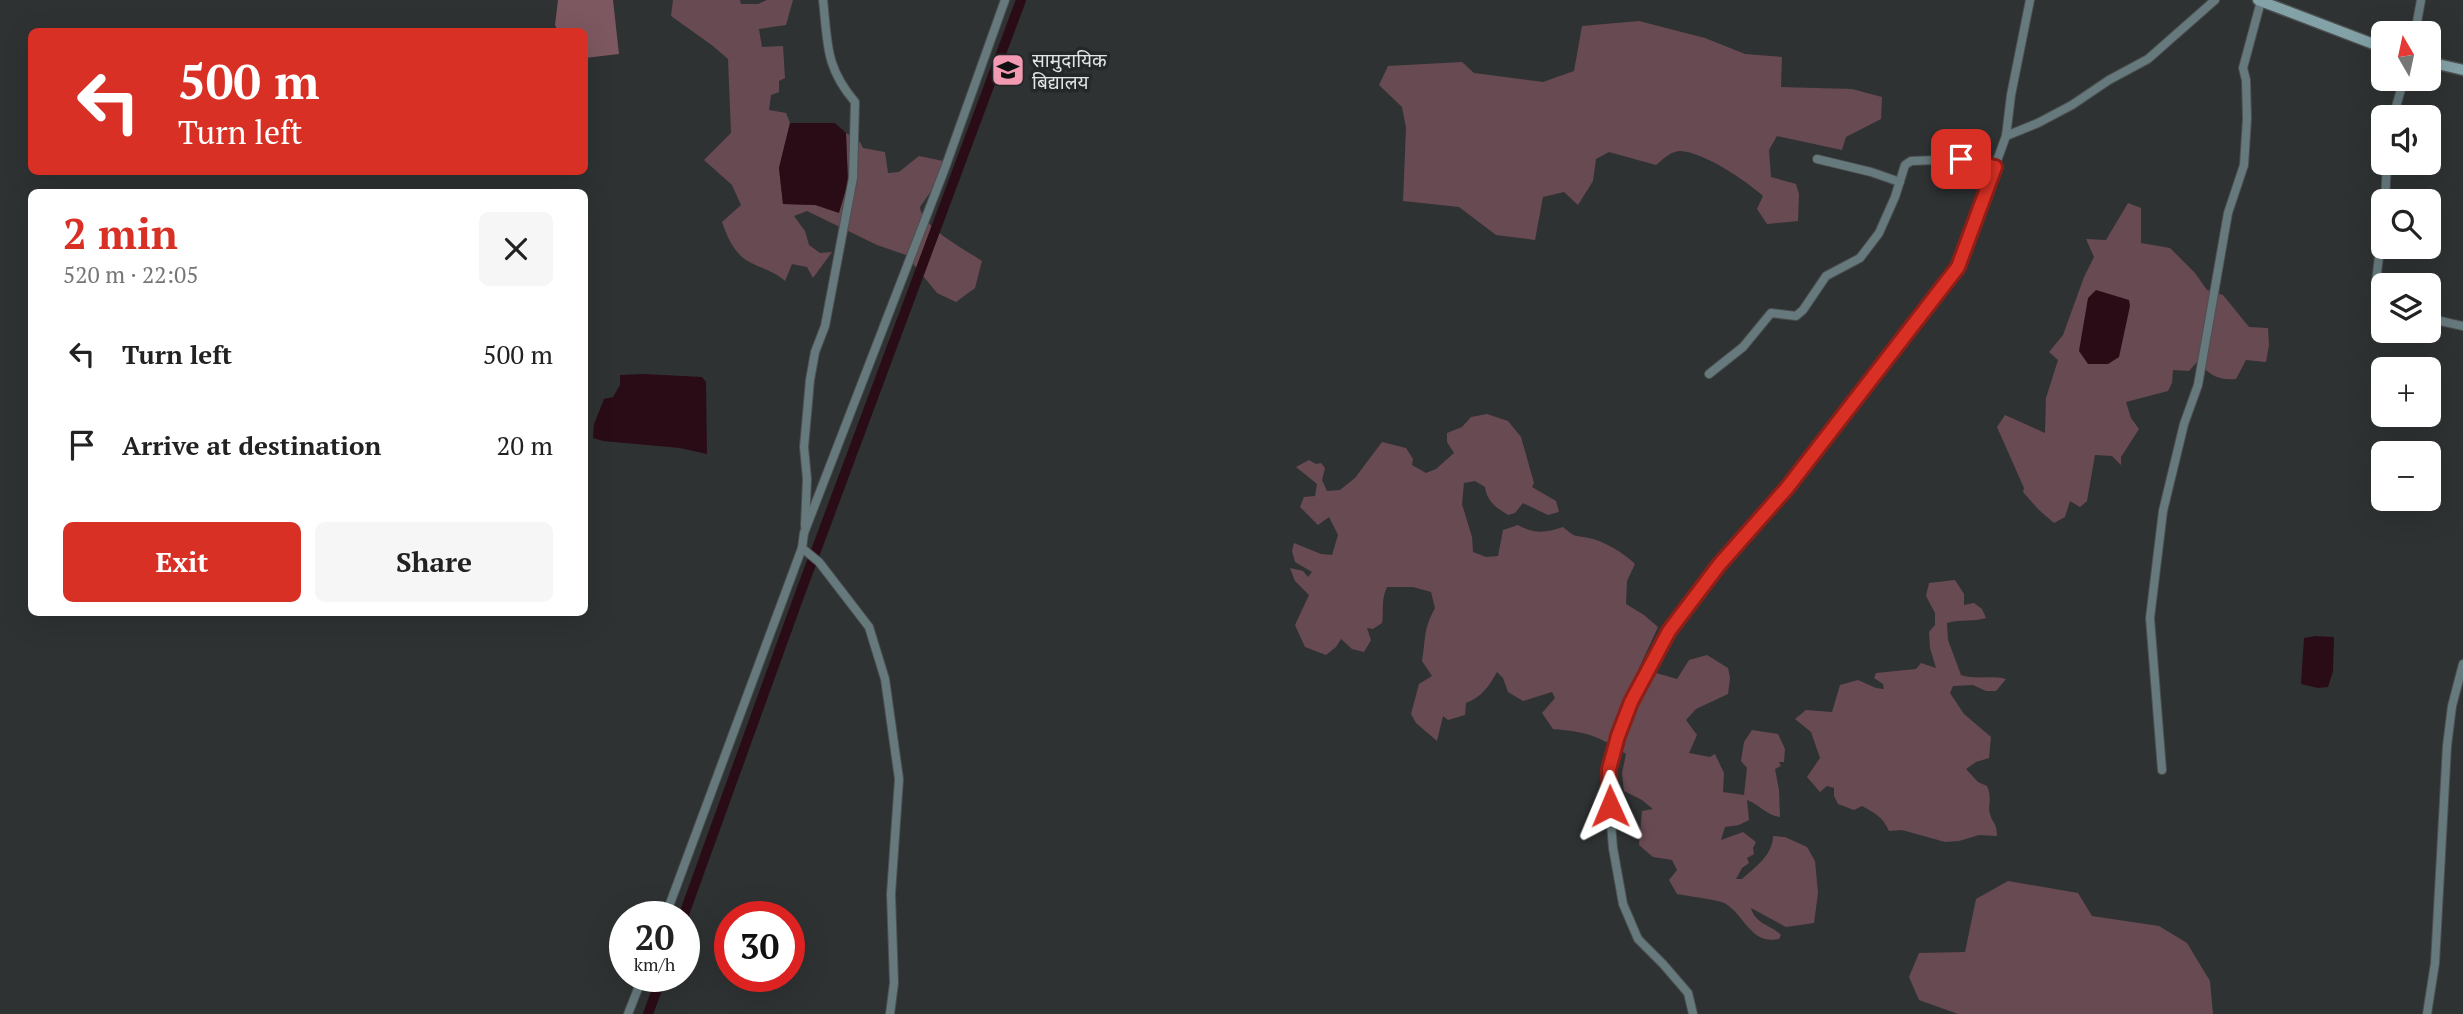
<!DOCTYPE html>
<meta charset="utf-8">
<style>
:root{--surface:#fff;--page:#f6f6f6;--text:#222;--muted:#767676;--accent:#d93025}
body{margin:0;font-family:"PT Serif","Noto Sans Devanagari",serif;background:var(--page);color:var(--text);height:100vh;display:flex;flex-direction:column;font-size:26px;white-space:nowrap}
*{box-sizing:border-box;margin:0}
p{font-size:23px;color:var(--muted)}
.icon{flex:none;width:38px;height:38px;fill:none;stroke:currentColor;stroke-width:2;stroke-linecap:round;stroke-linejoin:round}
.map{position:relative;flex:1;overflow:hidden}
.panel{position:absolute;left:28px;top:189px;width:560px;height:427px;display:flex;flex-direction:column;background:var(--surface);border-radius:10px;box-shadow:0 7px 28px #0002}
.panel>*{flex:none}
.guide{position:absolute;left:28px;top:28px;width:560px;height:147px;border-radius:10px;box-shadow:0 7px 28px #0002;background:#d93025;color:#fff;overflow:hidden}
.needle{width:46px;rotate:351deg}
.tools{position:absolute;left:2371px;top:21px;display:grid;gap:14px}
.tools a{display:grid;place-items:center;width:70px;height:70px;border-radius:10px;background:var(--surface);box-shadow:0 7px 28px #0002;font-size:35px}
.speed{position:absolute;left:609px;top:901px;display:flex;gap:14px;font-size:35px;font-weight:700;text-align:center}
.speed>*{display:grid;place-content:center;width:91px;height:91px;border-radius:50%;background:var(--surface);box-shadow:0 7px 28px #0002;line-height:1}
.speed small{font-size:18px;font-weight:400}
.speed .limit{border:10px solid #d22;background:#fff;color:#111}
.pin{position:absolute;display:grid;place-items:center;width:60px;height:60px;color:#fff;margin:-30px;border-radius:14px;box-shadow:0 4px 10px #0006}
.me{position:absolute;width:77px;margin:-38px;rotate:359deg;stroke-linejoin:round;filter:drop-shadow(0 0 5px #0008)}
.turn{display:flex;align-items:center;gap:24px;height:147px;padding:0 35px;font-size:32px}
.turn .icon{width:91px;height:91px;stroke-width:2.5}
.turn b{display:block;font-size:49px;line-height:60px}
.round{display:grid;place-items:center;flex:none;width:74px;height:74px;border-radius:10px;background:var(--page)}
.summary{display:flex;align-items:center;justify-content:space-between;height:119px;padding:0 35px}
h1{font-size:42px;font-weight:800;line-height:52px;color:var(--accent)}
.primary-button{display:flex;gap:14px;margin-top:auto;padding:14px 35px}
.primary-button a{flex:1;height:80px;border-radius:10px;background:var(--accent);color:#fff;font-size:28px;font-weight:800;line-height:80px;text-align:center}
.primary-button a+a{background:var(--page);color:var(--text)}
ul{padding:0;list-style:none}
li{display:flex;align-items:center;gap:21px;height:91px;padding:0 35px}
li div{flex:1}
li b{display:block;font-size:26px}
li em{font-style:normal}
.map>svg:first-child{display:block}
.green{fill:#684a52}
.forest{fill:#7d5861}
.water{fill:#2a0c16}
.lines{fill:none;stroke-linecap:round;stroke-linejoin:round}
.canal{stroke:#2a0c16;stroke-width:10}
.minor-casing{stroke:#4c4f4f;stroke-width:10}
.secondary-casing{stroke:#4c4f4f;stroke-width:13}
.minor{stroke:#667a7d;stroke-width:8}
.secondary{stroke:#83a2a7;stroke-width:10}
.route-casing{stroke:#8d1f18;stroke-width:18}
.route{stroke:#d93025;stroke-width:12}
.labels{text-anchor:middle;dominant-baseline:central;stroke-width:7;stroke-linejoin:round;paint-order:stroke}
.poi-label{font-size:19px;fill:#e3e5e5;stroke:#252829;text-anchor:start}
</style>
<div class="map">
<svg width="2463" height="1014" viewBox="0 0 2463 1014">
<rect width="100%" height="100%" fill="#2f3233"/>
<g class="green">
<path d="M673,0H740L741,4H758L767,0H793L786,25L759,29L762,47L783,46L785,78L779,81V92L771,95L769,110L786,113L790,123L779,168L783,204L815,205L848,183L846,133L860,142L863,148L885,152L888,173L899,172L919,156L943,161L938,181L920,207C921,227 966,250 982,261L975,288L956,302L937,293L906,255L877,245L807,211L794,216L805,231L809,245L820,253L832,252L813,278L807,267L792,264L785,281C773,270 759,268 746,260C733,251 727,236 722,222L741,205L732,185L704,160L731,133L728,59L713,46L671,16Z"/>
<path d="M1639,21L1705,38L1745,54L1782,57L1781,87L1852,89L1882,97L1881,119L1846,137L1842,150L1777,136L1769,150L1771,177L1796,184L1799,194L1798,221L1767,224L1757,209L1763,196C1745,180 1704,152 1680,151C1671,151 1662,160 1656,165L1609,152L1596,159L1593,181L1578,205L1564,192L1543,197L1535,240L1496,235L1459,207L1403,201L1406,128L1402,107L1379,85L1388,66L1462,62L1474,73L1543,82L1574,71L1582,26Z"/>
<path d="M2128,203L2141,208V243L2170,248L2195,273L2207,290L2223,295L2249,327L2268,328L2269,345L2266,362L2246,360L2236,379C2217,381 2210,374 2197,362L2189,371L2173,370L2172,383L2168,391L2126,402L2131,418L2139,429L2121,457V465L2112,456L2095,455L2087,501L2080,507L2070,501L2065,517L2054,523L2039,510L2023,492L2024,488L1997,427L2005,415L2045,433L2046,398L2058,360L2049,352L2063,335L2084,277L2094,257L2086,239L2106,240Z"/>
<path d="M1487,414L1508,421L1521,437L1534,483L1532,487L1556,501L1559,512L1548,515L1523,503L1515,513L1508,515C1497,508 1487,502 1485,487L1475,481L1464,483L1462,504L1472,537L1473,552L1486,557L1498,556L1503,530L1518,525C1534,534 1545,533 1563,527C1576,538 1573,535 1589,538C1604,541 1624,553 1635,564L1627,581L1626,604L1644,615L1658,627L1639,668L1677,679L1689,660L1707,655L1728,668L1730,678L1728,694L1696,709L1686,720L1697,735L1689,753L1710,757L1715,754L1724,773L1723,792L1744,795L1747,768L1741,761L1744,742L1752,730L1778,734L1785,749L1784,762H1779L1781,766L1775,769L1779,790L1780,817C1766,815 1760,805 1747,800L1749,820L1739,825L1725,827L1721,840L1743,832L1756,842L1753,848L1754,854L1747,858L1749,863L1742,868L1736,879H1742C1755,867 1773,855 1773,836L1785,837L1807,847L1815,861L1818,893L1814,923L1786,927L1751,908C1756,925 1770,924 1781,935L1779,939C1751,945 1745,916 1726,904C1721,900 1686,896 1677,894L1669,880L1677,870L1672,860L1653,857L1639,845L1642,811L1653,809L1642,800L1624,791L1622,773L1626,754C1597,735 1587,732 1553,729L1542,713L1555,698L1552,692L1523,701L1508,692L1503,678L1497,672C1489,686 1482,697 1466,703L1465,715L1448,720L1443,716L1437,741L1416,723L1411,714L1419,684L1432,676L1422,661C1426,638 1423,630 1435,608L1431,592L1413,587H1387C1381,599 1384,609 1382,623L1373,629L1367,628L1371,640L1364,652L1352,649L1341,639L1336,647L1326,655L1305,647L1295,625L1309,595L1295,581L1290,568L1303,571L1308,577L1312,572L1295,562L1292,551L1294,543L1321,554L1332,555L1338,535L1329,517L1318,525L1300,507L1304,497L1315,496L1317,484L1296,467L1309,460L1316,464L1321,463L1325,468L1322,480L1327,491L1340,490L1355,478L1382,442L1406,448L1413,459L1412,465L1426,473L1436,469L1454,453L1447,442V433L1462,427L1471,417Z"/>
<path d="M1955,580L1964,594V605L1974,603L1982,609L1986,618C1973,622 1960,619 1947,623L1948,640L1961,675C1975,680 1991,675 2006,679L1996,691H1986L1973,685L1953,686L1950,693L1964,714L1991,737L1989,758L1976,762L1966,769L1978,782L1987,786C1993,801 1987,804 1990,814C1992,823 1997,822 1997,836L1979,835L1959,841L1945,842L1902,830L1889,831C1883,817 1875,813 1862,806L1854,810L1838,804L1834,796V788L1827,786L1820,792L1807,777L1820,758L1811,732L1795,719L1806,710L1832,712L1840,685L1858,680L1876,688L1884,689L1883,684L1874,678L1876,673L1916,669L1921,663L1936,668L1930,648L1929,632L1935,625V613L1926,596L1929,583Z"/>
<path d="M2008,881L2078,893L2092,916L2159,926L2187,943L2210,981L2213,1014H1958L1919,1000L1909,977L1919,953L1965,952L1976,899Z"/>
</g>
<path class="forest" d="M558,0H613L619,54L585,58L584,32L558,31L555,25Z"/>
<g class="water">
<path d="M790,123H835L846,133L848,183L839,213L815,205L783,204L779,168Z"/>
<path d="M2096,290L2129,300L2130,306L2119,357L2108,364H2088L2079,351L2088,298Z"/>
<path d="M644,374L702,377L706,382L707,454L680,448L603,441L593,438L594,424L604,399L613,397L620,385V375Z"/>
<path d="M2315,636L2334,637L2333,671L2328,687L2318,688L2301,684L2304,638Z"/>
</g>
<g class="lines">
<g class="canal">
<path d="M683,917L798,599L1021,0"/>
<path d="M648,1014L662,976"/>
</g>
<defs>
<g id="minor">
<path d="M2415,33L2421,0"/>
<path d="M2393,117L2404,79"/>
<path d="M2006,136L2038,123L2072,105L2109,80L2148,59L2215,0"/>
<path d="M1817,159L1871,172L1900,182"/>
<path d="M2385,201L2387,163"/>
<path d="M2384,213L2376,282L2377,289L2384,291"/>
<path d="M2429,300L2430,314L2436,320L2463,326"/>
<path d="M1709,374L1743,347L1771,313L1796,316L1803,310L1826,276L1860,258L1879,233L1895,197L1905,165L1911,161L1961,159L1995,167"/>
<path d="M805,526L807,479L804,447L810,380L815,352L825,326L853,178L855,102C825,67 828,44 823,0"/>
<path d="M802,548L819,562L869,627L885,679L899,779L891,894L894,983L890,1014"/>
<path d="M2162,770L2150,618L2163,511L2184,424L2198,385L2228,213L2244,165L2247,119L2246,80L2243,68L2261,1"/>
<path d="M665,917L802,548L804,533L945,168L1005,0"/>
<path d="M628,1014L643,976"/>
<path d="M1693,1014L1688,993L1663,964L1638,939L1623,904L1613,848L1608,786L1609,769L1618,736L1631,702L1669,630L1719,565L1787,488L1958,267L2006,136L2011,95L2030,0"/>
<path d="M2427,1014L2435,963L2447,746L2452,706L2463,664"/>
</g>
<g id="secondary">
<path d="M2258,0L2384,48"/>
<path d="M2429,62L2463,70"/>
</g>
</defs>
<use href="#minor" class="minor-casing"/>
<use href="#secondary" class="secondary-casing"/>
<use href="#minor" class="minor"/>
<use href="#secondary" class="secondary"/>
</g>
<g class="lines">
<defs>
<path id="route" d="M1610,806L1609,769L1618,736L1631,702L1669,631L1719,565L1787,488L1958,267L1995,167L1961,159"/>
</defs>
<use href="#route" class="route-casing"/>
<use href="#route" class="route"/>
</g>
<defs>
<symbol id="school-square" viewBox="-11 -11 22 22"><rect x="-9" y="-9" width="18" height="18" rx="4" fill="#f19ab2" stroke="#252829"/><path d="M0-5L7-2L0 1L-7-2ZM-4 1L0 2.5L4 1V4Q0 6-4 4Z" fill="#111"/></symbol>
</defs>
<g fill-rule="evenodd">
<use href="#school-square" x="989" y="51" width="38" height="38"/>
</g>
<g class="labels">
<g class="poi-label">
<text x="1032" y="59">सामुदायिक<tspan x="1032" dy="22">बिद्यालय</tspan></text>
</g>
</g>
</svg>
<div class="tools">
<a><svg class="needle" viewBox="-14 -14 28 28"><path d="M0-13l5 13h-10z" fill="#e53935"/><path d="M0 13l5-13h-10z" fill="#767676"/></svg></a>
<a><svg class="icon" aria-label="sound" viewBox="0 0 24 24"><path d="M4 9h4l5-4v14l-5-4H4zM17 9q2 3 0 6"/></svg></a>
<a><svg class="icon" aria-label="search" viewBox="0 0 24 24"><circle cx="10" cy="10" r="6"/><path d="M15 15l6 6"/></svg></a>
<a><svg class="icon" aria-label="layers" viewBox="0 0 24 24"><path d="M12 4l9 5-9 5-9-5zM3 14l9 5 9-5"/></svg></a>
<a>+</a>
<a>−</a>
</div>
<div class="speed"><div>20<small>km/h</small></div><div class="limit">30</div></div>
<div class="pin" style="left:1961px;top:159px;background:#d93025"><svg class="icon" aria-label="arrive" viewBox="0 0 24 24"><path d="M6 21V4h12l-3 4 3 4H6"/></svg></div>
<svg class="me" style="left:1610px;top:806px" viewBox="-20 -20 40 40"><path d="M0-17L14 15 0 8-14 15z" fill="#d93025" stroke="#fff" stroke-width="4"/></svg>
<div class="guide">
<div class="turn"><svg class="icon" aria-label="left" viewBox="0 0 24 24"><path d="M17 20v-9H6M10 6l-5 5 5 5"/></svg><div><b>500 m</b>Turn left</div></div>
</div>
<section class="panel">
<div class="summary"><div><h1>2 min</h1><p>520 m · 22:05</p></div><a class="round"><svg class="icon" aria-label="close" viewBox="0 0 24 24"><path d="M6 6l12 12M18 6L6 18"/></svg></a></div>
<ul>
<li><svg class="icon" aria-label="left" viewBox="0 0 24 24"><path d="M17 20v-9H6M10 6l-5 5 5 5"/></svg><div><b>Turn left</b></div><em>500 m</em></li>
<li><svg class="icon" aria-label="arrive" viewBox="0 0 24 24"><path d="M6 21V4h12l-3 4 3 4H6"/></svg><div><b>Arrive at destination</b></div><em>20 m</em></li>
</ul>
<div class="primary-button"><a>Exit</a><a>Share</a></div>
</section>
</div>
